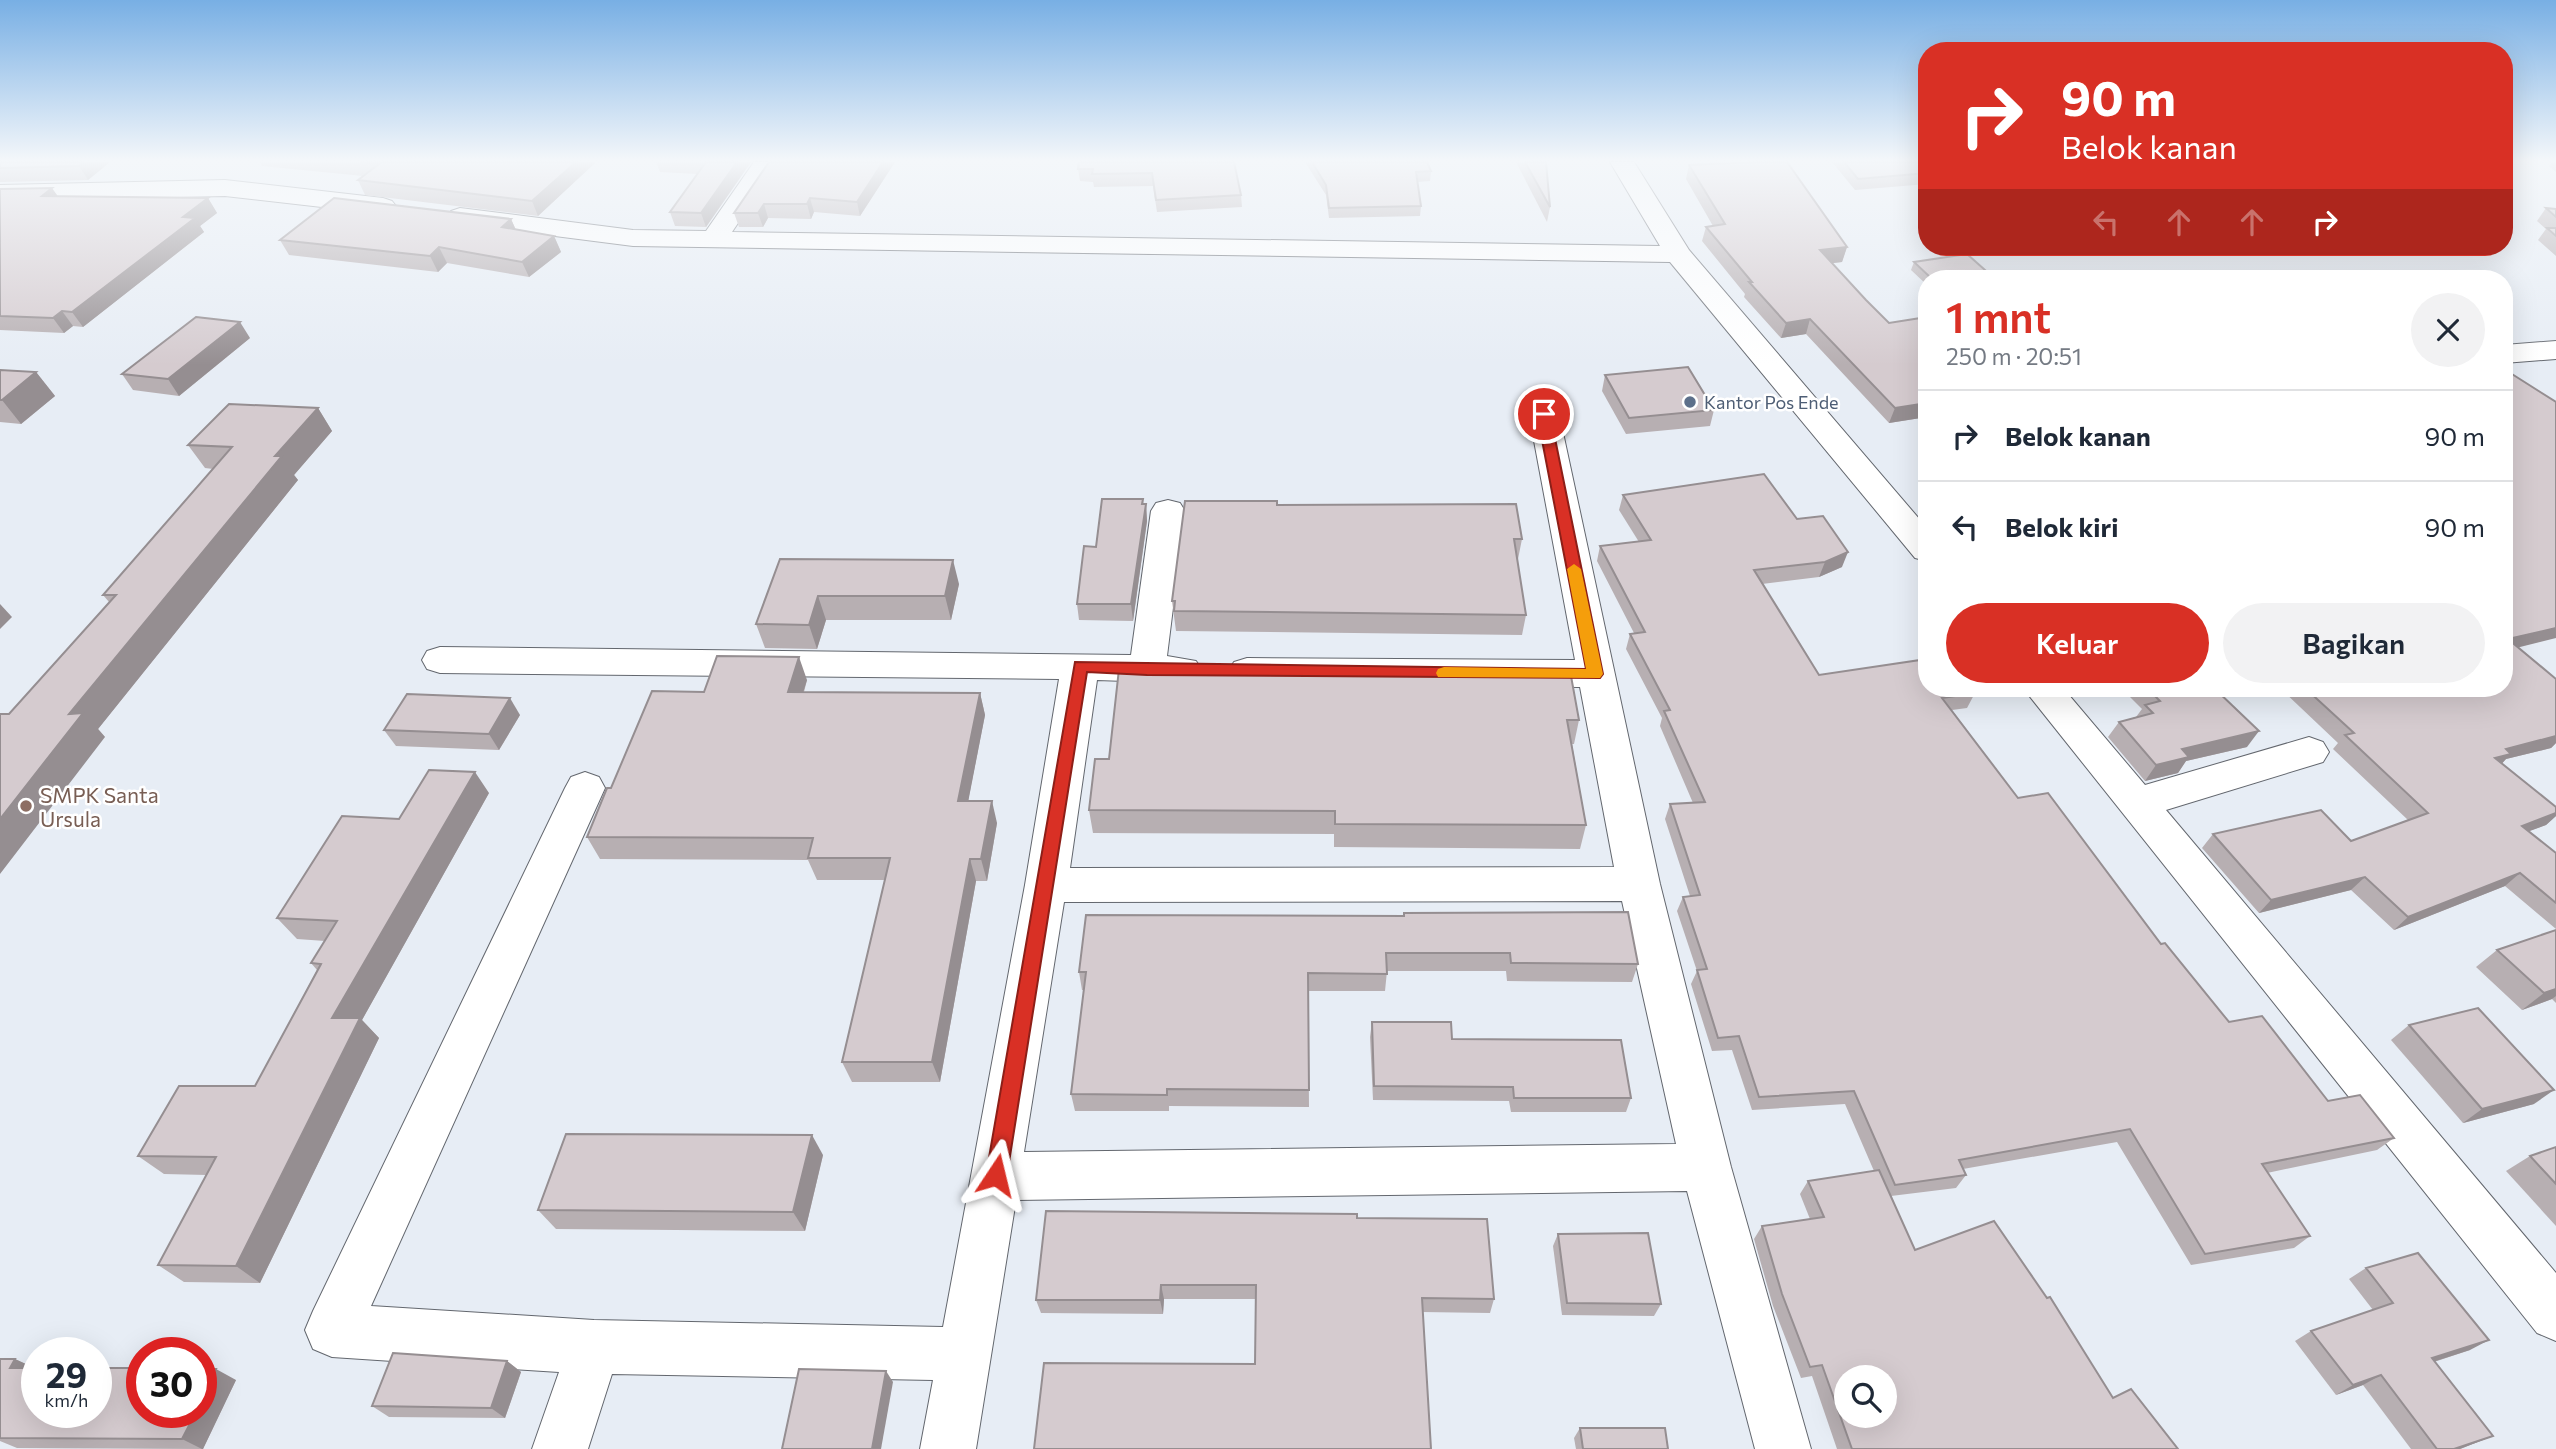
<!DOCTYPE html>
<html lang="id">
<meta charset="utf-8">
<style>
:root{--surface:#fff;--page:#f2f2f3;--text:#1f2937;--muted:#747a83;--line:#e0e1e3;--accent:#d93025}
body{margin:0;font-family:Commissioner,sans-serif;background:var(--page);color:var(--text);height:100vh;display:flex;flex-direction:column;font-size:26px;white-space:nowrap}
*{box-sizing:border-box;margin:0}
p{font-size:23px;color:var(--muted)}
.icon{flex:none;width:38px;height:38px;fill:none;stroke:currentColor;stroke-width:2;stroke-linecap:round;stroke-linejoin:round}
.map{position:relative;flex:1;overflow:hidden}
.panel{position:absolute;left:1918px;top:270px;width:595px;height:427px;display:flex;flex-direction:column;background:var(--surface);border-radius:28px;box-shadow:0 7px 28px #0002}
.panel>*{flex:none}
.hud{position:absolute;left:1918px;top:42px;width:595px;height:214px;border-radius:28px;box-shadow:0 7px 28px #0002;background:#d93025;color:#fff;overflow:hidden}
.tools{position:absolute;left:1834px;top:1365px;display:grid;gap:14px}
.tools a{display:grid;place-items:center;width:63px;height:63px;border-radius:50%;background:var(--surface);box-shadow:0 7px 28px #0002;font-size:35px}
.speed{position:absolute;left:21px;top:1337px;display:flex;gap:14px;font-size:35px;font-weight:700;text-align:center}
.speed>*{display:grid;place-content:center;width:91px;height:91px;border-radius:50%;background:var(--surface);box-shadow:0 7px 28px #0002;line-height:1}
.speed small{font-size:18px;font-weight:400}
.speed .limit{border:10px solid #d22;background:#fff;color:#111}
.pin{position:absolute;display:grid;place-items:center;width:60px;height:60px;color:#fff;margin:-30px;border:4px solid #fff;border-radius:50%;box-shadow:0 2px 7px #0007}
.me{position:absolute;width:77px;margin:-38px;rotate:10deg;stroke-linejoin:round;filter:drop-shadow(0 0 5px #0008)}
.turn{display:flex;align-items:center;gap:24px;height:147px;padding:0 28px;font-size:32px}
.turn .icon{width:91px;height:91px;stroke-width:2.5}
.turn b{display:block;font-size:49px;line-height:60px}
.lanes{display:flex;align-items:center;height:66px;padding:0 28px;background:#0003;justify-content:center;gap:35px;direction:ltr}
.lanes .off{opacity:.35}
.round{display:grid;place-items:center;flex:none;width:74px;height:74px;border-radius:37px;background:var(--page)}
.overview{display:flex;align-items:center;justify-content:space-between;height:119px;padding:0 28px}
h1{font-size:42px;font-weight:600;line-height:52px;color:var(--accent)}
.action{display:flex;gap:14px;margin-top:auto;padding:14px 28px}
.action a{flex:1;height:80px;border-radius:42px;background:var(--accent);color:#fff;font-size:28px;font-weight:600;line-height:80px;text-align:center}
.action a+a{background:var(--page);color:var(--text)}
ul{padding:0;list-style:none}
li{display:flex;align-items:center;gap:21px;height:91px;padding:0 28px;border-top:2px solid var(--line)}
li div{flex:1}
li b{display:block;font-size:26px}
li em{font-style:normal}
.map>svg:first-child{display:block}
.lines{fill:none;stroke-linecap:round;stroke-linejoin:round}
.minor-casing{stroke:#63676e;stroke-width:2}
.minor{fill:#fff;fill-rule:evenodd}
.wall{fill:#b7afb2}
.shaded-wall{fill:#958e91}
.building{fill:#d5cbcf;stroke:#958e91;stroke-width:2;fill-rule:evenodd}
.route{fill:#d93025;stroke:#8d1f18;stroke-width:2}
.slow{fill:#f59e0b}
.service-dot{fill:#5c6f8a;stroke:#fff;stroke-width:2.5}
.education-dot{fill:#8d6e63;stroke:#fff;stroke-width:2.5}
.labels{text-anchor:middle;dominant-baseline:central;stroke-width:5;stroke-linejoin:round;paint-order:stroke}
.far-service-label{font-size:18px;fill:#4e5e75;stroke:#fff;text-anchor:start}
.education-label{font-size:21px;fill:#785e54;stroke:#fff;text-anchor:start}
</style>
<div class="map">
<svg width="2556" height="1449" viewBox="0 0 2556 1449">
<rect width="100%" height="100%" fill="#e7edf5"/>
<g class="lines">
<defs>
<g id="minor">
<path d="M754,162H779L732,232L1660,246L1610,162H1634L1689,250L1927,528V561L1915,558L1670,262L633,246L460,224L451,221L447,216L451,211L460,208L633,230L706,231Z"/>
<path d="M225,180L383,198L392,201L396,206L392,211L383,214L225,196L0,201V185Z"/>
<path d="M2556,341V359L2504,363V345Z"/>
<path d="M1544,405L1555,407L1559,414L1660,884L1731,1167L1811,1449H1755L1687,1191L1016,1200L976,1449H920L933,1380L612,1374L588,1449H532L559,1372L332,1357L313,1349L305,1330L313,1311L565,788L571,777L585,772L599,777L605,788L371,1306L594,1320L943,1327L1025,885L1059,679L440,673L427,669L422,660L427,651L440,647L1131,655L1151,511L1156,503L1168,500L1180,503L1185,511L1167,656L1196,661L1202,670L1196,679L1183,683L1097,680L1070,868L1614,867L1580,687L1247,684L1234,680L1228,671L1234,662L1247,658L1575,660L1529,414L1533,407ZM1622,901L1676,1144L1024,1152L1064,902Z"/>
<path d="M2023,688H2063L2145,785L2309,737L2323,742L2329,752L2323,762L2166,810L2556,1273V1341L2537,1333Z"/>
</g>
</defs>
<use href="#minor" class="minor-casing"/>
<use href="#minor" class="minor"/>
</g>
<g class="wall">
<path d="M0,162H110L88,180L0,182Z"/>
<path d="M260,162H596L538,216L365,195L358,180L363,176L262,166Z"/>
<path d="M656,162H751L706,227L675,226L670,212L697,174L660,172Z"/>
<path d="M769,162H895L860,216L814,212L811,219L768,218L763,227H739L734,213Z"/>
<path d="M1234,162L1241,195L1242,207L1157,212L1153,186L1094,187L1093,182L1080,181L1078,169Z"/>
<path d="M1305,162H1427L1431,171L1430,181L1417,182L1421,206L1420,216L1329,218L1326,195Z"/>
<path d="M1516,162H1546L1550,207L1547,222Z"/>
<path d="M1832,162H1927V184L1855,190Z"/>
<path d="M2552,162H2556V172L2549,166Z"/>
<path d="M1689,165L1847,247L1842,262L1832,263L1866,300L1889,323L1927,317V417L1889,423L1806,334L1781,338L1744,297L1745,294L1702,241L1706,227L1713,226L1686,179Z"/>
<path d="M0,189L58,196L208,198L217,213L200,226L204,232L83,327L73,326L64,333L0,330Z"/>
<path d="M2546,208L2556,209V256L2538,240L2546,229L2537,221Z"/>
<path d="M511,219L516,230L554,236L561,252L529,277L447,263L438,272L289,255L280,240Z"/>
<path d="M1914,262L1994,278H1927V285L1911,270Z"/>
<path d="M250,338L179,396L133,390L122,374Z"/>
<path d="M0,370L36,372L55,396L21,424L0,422Z"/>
<path d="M1605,375L1714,410L1710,426L1626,434L1602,391Z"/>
<path d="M318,408L332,431L294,475L298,480L98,729L105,737L9,714L109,602L103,595L213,469L205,468L188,445Z"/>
<path d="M1623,495L1797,519L1842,567L1819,577L1762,584L1819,675L1975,693L1967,708L1952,710L2018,798L2161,944L2229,1022L2328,1101L2394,1138L2377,1150L2267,1173L2310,1236L2294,1248L2191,1265L2117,1142L1963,1169L1966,1175L1956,1188L1891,1196L1915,1250L2113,1398L2178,1449H1837L1812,1376L1801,1378L1773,1306L1754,1239L1762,1226L1810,1219L1800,1194L1808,1181L1874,1171L1845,1104L1752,1110L1732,1050L1712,1051L1691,984L1697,971L1677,911L1683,897L1690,896L1665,819L1670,804L1693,803L1660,726L1662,718L1626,649L1630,634L1634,633L1597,561L1600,546L1639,542L1619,510Z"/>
<path d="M1144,504H1146L1147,521L1133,621L1079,620L1077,604Z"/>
<path d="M1277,505L1522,539L1518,559H1517L1526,615L1522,635L1176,631L1172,601Z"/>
<path d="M780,559L959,584L951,620H826L817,649L765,648L756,624Z"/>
<path d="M2518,647L2556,679V743L2551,748L2506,759L2501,764L2556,807V816L2546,825L2529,831L2556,853V929L2505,886L2394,930L2351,890L2259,913L2202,848L2213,834L2351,841L2408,820L2333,749L2338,743L2280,688H2504Z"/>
<path d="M1298,674L1579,720L1574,744H1572L1586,825L1580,849L1334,847V834L1093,833L1089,810L1109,759Z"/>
<path d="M807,680L804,692L980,693L985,715L968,801L997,823L987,881H976L940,1082H852L842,1062L885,880H817L808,860L600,859L587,837L704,692Z"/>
<path d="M2121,688H2214L2247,747L2186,761L2178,773L2145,781L2108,737L2119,722L2136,717L2142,709Z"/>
<path d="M520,715L499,750L396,746L384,730Z"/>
<path d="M489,793L362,1020L379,1038L260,1283L184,1282L158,1265L207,1175L164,1174L138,1156L255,1086L317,970L311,963L325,941L297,939L277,918L399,819Z"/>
<path d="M1404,913L1638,964L1632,982L1507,981L1506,971H1387L1385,991H1308L1309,1107L1169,1106V1111H1075L1071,1094L1084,990H1082L1079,972L1403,916Z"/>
<path d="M2556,930V1003L2552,999L2522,1010L2476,967L2497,950Z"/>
<path d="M1372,1022L1452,1039L1631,1098L1626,1112H1511L1509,1101L1373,1100L1370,1037Z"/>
<path d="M2409,1025L2534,1104L2463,1123L2391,1040Z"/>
<path d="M2556,1147V1226L2506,1171L2530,1156Z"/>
<path d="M823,1155L805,1231L556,1229L538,1210Z"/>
<path d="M1357,1218L1494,1299L1490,1313L1422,1312L1256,1299H1164L1163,1314L1041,1313L1036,1300Z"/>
<path d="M1558,1234L1661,1304L1654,1316L1562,1315L1553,1246Z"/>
<path d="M2366,1268L2470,1350L2434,1362L2493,1436L2460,1449H2411L2363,1385L2336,1395L2295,1341L2311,1331L2373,1310L2349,1279Z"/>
<path d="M0,1359H15L33,1368L236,1380L203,1449L17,1448L0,1441Z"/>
<path d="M507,1361L521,1372L505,1418L389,1417L372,1406Z"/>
<path d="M1580,1428L1668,1449H1576L1574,1438Z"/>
</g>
<g class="shaded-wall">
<path d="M83,162H110L88,180L79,166Z"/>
<path d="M576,162H596L538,216L532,201Z"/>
<path d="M737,162H751L706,227L701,213Z"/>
<path d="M883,162H895L860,216L857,202Z"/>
<path d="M52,188L62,202L42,196Z"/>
<path d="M208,198L217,213L200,226L204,232L83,327L72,312L183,217Z"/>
<path d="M810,198L814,212L811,219L807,204Z"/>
<path d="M764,204L768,218L763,227L758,213Z"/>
<path d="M511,219L518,235L502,227Z"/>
<path d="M554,236L561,252L529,277L522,262Z"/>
<path d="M439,247L447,263L438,272L430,256Z"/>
<path d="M1847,247L1842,262L1816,265L1820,250Z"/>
<path d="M62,311L73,326L64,333L53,318Z"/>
<path d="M1810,319L1806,334L1781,338L1786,323Z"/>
<path d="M240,322L250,338L179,396L168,379Z"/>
<path d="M36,372L55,396L21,424L2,400Z"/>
<path d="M1927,403V417L1889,423L1895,408Z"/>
<path d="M318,408L332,431L294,475L298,480L98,729L105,737L0,874V819L69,714L275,456Z"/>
<path d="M1143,499L1144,513L1146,504L1147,521L1133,621L1131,604Z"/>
<path d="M1848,552L1842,567L1819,577L1825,562Z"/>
<path d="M953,560L959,584L951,620L945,596Z"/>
<path d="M818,596L826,620L817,649L809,625Z"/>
<path d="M0,604L12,617L0,629Z"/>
<path d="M2556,628V638L2504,651L2508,639Z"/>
<path d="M799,657L807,680L796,715L788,692Z"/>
<path d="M980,693L985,715L964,823L958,801Z"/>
<path d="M510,698L520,715L499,750L489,734Z"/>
<path d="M2556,728V743L2551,748L2506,759L2498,768L2481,772L2506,749Z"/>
<path d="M2259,731L2247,747L2186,761L2178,773L2145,781L2156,765L2182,749Z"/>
<path d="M475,772L489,793L362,1020L379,1038L260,1283L236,1266L332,1018Z"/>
<path d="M992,801L997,823L987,881L981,859Z"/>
<path d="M2556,813V816L2546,825L2508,839L2522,826Z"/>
<path d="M970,859L976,881L940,1082L932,1062Z"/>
<path d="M2520,873L2505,886L2394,930L2408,917Z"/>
<path d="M2365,877L2351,890L2259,913L2271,900Z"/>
<path d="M2556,989V996L2552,999L2522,1010L2544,993Z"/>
<path d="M2554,1090L2534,1104L2463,1123L2482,1109Z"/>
<path d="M812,1135L823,1155L805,1231L793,1212Z"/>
<path d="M1161,1285L1164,1299L1163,1314L1160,1300Z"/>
<path d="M2489,1340L2470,1350L2414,1368L2432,1358Z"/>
<path d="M15,1359L37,1369L10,1368Z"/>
<path d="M507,1361L521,1372L505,1418L491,1408Z"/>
<path d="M216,1369L236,1380L203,1449H202L182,1439L196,1412H201V1400Z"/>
<path d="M886,1371L893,1382L881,1449H872Z"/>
<path d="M2381,1375L2363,1385L2336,1395L2353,1385Z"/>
<path d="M2493,1436L2460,1449H2454Z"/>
</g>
<g class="building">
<path d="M0,162H83L79,166L0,168Z"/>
<path d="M360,162H576L532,201L358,180L379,164Z"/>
<path d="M706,162H737L701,213L670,212Z"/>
<path d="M769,162H883L857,202L810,198L807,204H764L758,213H734Z"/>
<path d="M1079,162H1234L1241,195L1156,200L1152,173L1092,174L1093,169H1078Z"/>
<path d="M1312,162H1427L1431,171L1416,172L1421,206L1329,208L1326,185Z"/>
<path d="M1525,162H1546L1550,207Z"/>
<path d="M1755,162H1787L1847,247L1820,250L1866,300L1889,323L1927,317V403L1895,408L1810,319L1786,323L1749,282H1752L1706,227L1725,224L1689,165Z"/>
<path d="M1844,162H1927V173L1858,179Z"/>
<path d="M52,188L42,196L208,198L183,217L195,218L72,312L62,311L53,318L0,316V189Z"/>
<path d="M334,198L511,219L502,227L554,236L522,262L439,247L430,256L280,240Z"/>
<path d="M2546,208L2556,209V217Z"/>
<path d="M2547,228H2556V236Z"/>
<path d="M1967,254L1994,278H1931L1914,262Z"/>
<path d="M196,317L240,322L168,379L122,374Z"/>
<path d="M1688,367L1714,410L1629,418L1605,375Z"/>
<path d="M2504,369L2556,402V628L2508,639L2556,679V736L2506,749L2511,754L2495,758L2556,807V813L2522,826L2556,853V903L2520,873L2408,917L2365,877L2271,900L2213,834L2321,810L2351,841L2428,813L2345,735L2354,733L2305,688H2504Z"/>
<path d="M0,370L36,372L2,400H0Z"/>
<path d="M229,404L318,408L275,456H282L69,714L83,713L0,819V714H9L116,595H103L232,447L188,445Z"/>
<path d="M1764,474L1797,519L1823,516L1848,552L1825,562L1754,570L1819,675L1927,659V688H1971L1975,693L1942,698L2018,798L2048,793L2161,944L2165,943L2229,1022L2262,1016L2328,1101L2360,1095L2394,1138L2262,1164L2310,1236L2205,1254L2130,1129L1959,1160L1966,1175L1895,1185L1854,1091L1759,1097L1739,1036L1718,1038L1697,970L1707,969L1683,897L1700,895L1670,804L1705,802L1664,711L1670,710L1630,634L1645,632L1600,546L1651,540L1623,495Z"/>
<path d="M1102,499H1143L1142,504H1146L1131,604H1077L1084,546L1096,547Z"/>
<path d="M1185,501H1277V505L1516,504L1522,539H1514L1526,615L1174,611L1175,601H1172Z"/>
<path d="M780,559L953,560L945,596H818L809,625L756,624Z"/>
<path d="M717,656L799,657L788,692L980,693L958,801H992L981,859H970L932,1062H842L890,858H808L813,838L587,837L607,788H611L652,691L704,692Z"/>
<path d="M1119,669L1298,670V674L1571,676L1579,720H1567L1586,825L1335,824V811L1089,810L1095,759H1109Z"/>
<path d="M2147,688H2214L2259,731L2182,749L2189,757L2156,765L2119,722L2153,713L2145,705L2160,701Z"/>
<path d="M407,694L510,698L489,734L384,730Z"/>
<path d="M429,770L475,772L332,1018H360L236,1266L158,1265L216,1157L138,1156L179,1086H255L321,964L311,963L337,921L277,918L342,816L399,819Z"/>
<path d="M1628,912L1638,964L1511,963L1510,953H1386L1387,974L1308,973L1309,1090L1167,1089V1095L1071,1094L1086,972H1079L1086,915L1404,916V913Z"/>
<path d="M2556,930V989L2544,993L2497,950Z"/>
<path d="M2478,1008L2554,1090L2482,1109L2409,1025Z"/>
<path d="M1372,1022H1451L1452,1039L1621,1040L1631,1098H1514L1513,1087L1374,1086Z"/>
<path d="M566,1134L812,1135L793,1212L538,1210Z"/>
<path d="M2556,1147V1184L2530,1156Z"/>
<path d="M1879,1170L1915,1250L1994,1221L2047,1298L2050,1297L2113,1398L2131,1389L2178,1449H1852L1822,1365L1810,1367L1782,1294L1762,1226L1824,1217L1808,1181ZM1846,1377H1885V1416H1846Z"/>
<path d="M1046,1211L1357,1214V1218L1487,1219L1494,1299L1422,1298L1431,1449H1034L1044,1363L1255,1364L1256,1285H1161L1160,1300H1036Z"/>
<path d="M1648,1233L1661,1304L1567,1303L1558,1234Z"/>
<path d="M2418,1253L2489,1340L2432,1358L2493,1436L2454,1449H2437L2381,1375L2353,1385L2311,1331L2393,1303L2366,1268Z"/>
<path d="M393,1353L507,1361L491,1408L372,1406Z"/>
<path d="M0,1359H15L10,1368H37V1412H96V1368H142V1412H196L182,1439L0,1438Z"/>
<path d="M201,1369H216L201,1400Z"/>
<path d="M799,1369L886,1371L872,1449H782Z"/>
<path d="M1580,1428H1665L1668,1449H1583Z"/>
</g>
<linearGradient id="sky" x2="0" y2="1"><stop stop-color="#78afe4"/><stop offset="0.44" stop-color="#f4f7fa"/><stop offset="1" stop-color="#f4f7fa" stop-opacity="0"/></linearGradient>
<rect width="2556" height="365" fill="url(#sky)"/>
<path class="route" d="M1544,411L1550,414L1603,674L1600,678L1147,675L1087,672L1007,1175L1004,1182L996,1185L989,1182L986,1175L1075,662L1586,669L1537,414Z"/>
<path class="slow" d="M1574,564L1581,569L1603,674L1600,678L1438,677L1436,673L1438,669L1444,667L1586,669L1567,569Z"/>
<circle class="service-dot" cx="1690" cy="402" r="7"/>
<circle class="education-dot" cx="26" cy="806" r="7"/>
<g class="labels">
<g class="far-service-label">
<text x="1704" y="402">Kantor Pos Ende</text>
</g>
<g class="education-label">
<text x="40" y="794">SMPK Santa<tspan x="40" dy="24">Ursula</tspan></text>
</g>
</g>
</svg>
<div class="tools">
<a><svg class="icon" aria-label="search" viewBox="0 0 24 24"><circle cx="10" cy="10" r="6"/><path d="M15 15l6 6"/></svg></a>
</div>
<div class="speed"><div>29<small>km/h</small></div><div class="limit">30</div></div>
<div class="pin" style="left:1544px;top:414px;background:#d93025"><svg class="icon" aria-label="arrive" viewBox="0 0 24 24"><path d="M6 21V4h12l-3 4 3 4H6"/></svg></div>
<svg class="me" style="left:996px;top:1175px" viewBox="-20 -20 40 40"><path d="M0-17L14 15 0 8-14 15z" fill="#d93025" stroke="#fff" stroke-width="4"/></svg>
<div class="hud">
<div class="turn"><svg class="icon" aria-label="right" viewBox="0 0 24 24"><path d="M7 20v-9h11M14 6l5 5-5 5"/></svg><div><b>90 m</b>Belok kanan</div></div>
<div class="lanes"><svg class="icon off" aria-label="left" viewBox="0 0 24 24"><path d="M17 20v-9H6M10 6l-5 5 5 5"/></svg><svg class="icon off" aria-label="ahead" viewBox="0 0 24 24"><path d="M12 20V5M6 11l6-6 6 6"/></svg><svg class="icon off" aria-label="ahead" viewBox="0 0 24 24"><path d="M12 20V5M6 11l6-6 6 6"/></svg><svg class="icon" aria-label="right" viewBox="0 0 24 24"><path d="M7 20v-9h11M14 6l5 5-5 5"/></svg></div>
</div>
<section class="panel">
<div class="overview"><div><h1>1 mnt</h1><p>250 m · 20:51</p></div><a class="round"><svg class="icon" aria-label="close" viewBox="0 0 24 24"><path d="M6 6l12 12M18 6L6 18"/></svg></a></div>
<ul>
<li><svg class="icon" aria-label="right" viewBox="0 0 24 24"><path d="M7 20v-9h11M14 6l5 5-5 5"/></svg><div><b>Belok kanan</b></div><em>90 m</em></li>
<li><svg class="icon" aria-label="left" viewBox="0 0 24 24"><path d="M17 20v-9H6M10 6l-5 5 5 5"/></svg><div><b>Belok kiri</b></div><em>90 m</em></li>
</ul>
<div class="action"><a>Keluar</a><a>Bagikan</a></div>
</section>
</div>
